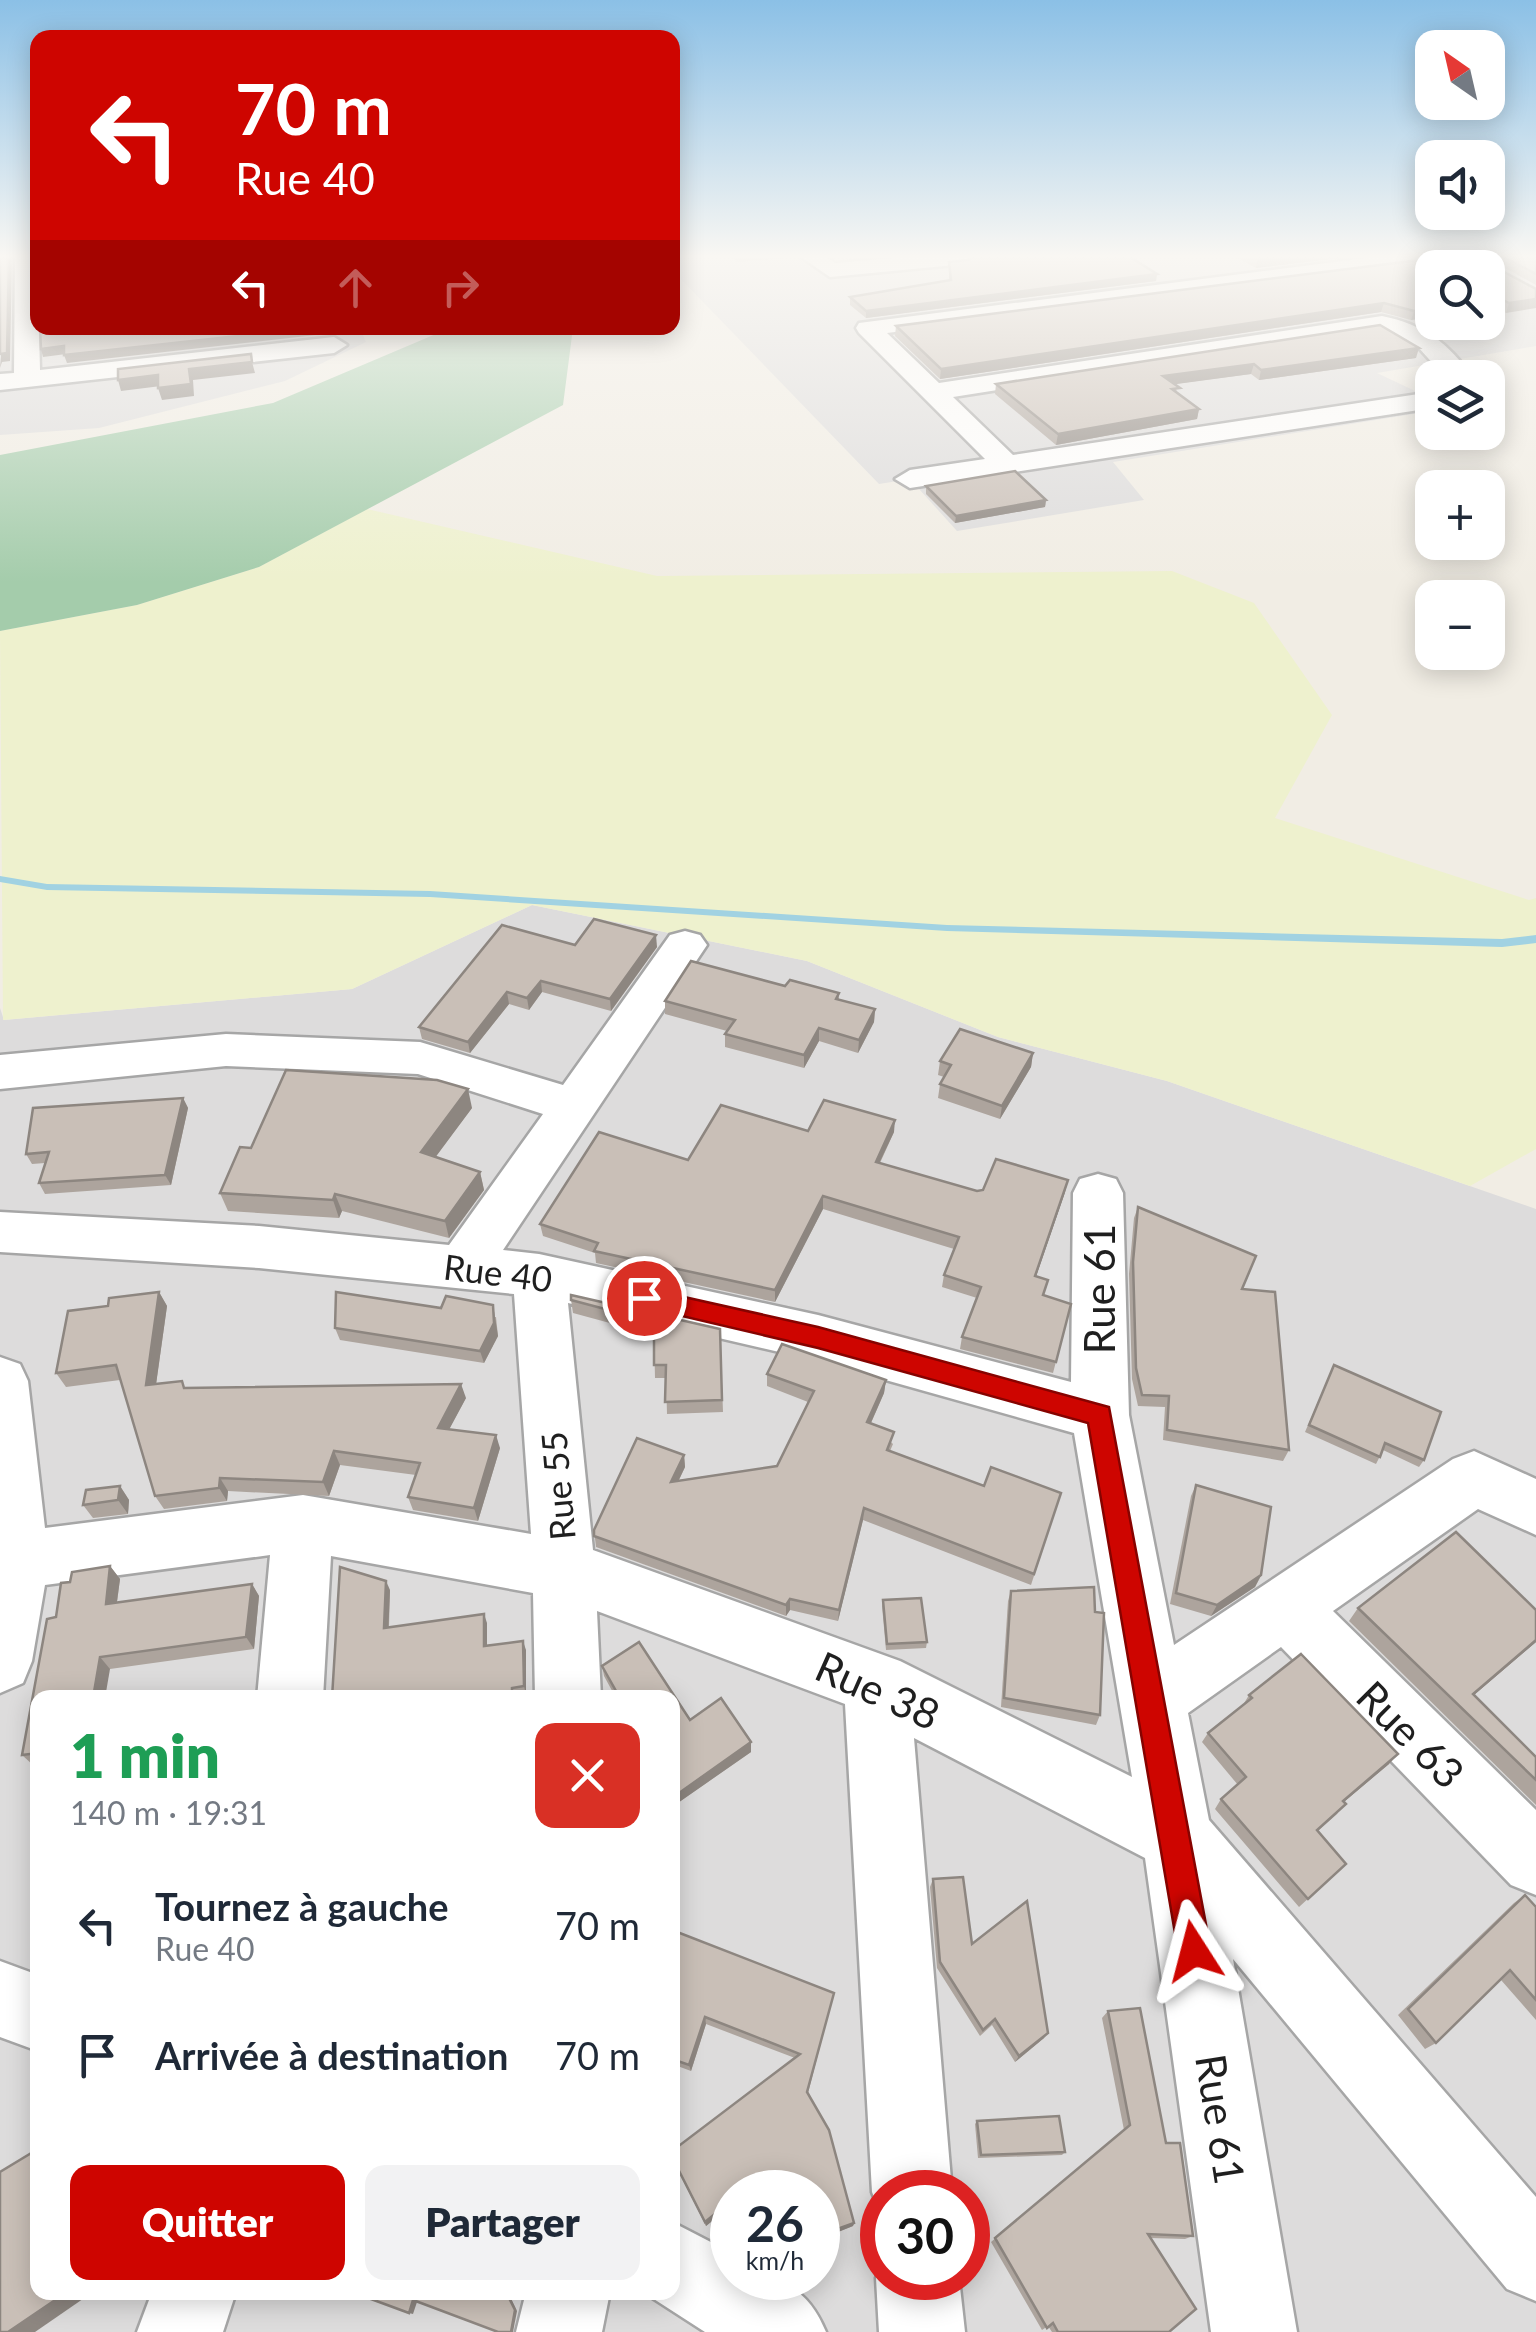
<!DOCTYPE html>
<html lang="fr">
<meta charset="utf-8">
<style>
:root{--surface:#fff;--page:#f2f2f3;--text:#1f2937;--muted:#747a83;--accent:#ce0500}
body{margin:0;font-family:Lato,sans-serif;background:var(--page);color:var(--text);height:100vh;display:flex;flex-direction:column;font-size:38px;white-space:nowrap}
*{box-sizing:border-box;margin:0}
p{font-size:32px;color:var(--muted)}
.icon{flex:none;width:55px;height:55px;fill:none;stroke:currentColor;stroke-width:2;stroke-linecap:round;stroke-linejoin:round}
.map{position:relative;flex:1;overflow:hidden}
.side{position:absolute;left:30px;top:1690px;width:650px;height:610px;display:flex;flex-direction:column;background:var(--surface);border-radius:20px;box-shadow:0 5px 25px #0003}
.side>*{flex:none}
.hud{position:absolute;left:30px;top:30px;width:650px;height:305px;border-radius:20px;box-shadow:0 5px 25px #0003;background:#ce0500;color:#fff;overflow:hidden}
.needle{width:65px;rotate:326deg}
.controls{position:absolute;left:1415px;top:30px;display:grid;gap:20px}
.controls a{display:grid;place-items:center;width:90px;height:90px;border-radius:20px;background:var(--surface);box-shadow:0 5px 25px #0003;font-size:50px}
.speed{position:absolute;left:710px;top:2170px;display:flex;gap:20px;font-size:50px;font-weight:700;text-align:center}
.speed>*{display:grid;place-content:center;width:130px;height:130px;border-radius:50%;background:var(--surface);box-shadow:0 5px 25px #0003;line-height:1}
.speed small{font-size:25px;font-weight:400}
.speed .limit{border:15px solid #d22;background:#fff;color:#111}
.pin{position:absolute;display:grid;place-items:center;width:85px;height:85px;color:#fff;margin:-42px;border:5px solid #fff;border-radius:50%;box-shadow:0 2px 10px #0007}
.me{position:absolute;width:110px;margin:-55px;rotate:351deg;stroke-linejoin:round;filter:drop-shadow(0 0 8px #0008)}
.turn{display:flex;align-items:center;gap:35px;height:210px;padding:0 40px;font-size:45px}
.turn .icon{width:130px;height:130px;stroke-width:2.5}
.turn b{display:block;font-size:70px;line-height:85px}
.lanes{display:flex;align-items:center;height:95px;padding:0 40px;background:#0003;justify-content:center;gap:50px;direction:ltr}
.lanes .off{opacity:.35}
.round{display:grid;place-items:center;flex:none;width:105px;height:105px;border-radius:20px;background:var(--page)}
.headline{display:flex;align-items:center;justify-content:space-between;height:170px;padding:0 40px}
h1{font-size:60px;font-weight:800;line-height:75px;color:#1e9e55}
.action{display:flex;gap:20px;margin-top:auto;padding:20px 40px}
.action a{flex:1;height:115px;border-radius:20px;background:var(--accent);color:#fff;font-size:40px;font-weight:800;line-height:115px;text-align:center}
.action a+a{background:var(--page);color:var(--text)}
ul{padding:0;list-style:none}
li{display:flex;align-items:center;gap:30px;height:130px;padding:0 40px}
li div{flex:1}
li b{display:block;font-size:38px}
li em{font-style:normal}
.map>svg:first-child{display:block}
.residential{fill:#dddcdc;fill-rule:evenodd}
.farmland{fill:#eef1ce}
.cemetery{fill:#a4ccab}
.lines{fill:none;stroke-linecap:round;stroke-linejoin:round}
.stream{fill:#a1d2e2;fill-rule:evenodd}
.minor-casing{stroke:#a6a6a6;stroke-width:5}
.minor{fill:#fff;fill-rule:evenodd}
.wall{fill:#ada49d}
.shaded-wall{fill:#8d8680}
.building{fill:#c9bfb7;stroke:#8d8680;stroke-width:2.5}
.route{fill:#ce0500;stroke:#860300;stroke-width:2.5}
.labels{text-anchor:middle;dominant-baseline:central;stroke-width:9;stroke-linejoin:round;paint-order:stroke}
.street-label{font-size:35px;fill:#1f1f1f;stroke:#fff}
.near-street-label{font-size:42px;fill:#1f1f1f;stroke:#fff}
</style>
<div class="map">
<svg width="1536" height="2332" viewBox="0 0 1536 2332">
<rect width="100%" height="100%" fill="#f1ede4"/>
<g class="residential">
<path d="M0,257H37L38,328H360L366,342L285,381L99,428L0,435Z"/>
<path d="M673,257H1536V346L1377,373L1432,399V411L1113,462L1144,500L957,531L910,479L879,484L673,271ZM1432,268H1488V322H1432Z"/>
<path d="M532,905L807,961L998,1037L1167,1081L1536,1209V2332H0V1008L4,1020L352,989ZM38,1698H672V2292H38ZM732,2192H818V2278H732ZM882,2192H968V2278H882Z"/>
</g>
<path class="farmland" d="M367,509L657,576L1172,571L1254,603L1332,715L1275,818L1529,900L1536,898V1149L1470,1186L1167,1081L998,1037L807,961L532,905L352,989L3,1020L0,631L137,605L259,567Z"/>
<path class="cemetery" d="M450,328H573L563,405L259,567L137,605L0,631V455L273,403Z"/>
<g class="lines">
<path class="stream" d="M0,876L47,884L430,891L947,925L1502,939L1536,935V943L1502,947L947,931L430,897L47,890L0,882Z"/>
<defs>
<g id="minor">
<path d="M15,257H37L40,370L334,337L347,345L334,353L0,390V374L14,373Z"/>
<path d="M801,257H826L835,263L906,257H976L965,264L830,277Z"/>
<path d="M1374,257H1435L1424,264L887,333L939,383L1382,316C1423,324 1449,343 1473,378H1446L1418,347L1382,330L953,397L1013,455L1432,392V408L910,488L895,479L910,470L985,459L859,333L856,328L859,323Z"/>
<path d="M685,931L700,935L707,945L503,1250L539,1254L818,1315L1071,1382L1073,1193L1080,1179L1098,1174L1116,1179L1123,1193L1129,1415L1174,1645L1453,1459L1474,1451L1536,1479V1535L1478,1509L1333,1611L1536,1810V1895L1511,1885L1281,1647L1188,1713L1209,1820L1536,2197V2301L1507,2289L1233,1959L1297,2332H1211L1145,1858L914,1738L952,2192H882V2218L872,2192L845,1704L597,1611L601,1698H535L533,1593L331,1556L323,1698H257L270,1555L45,1585L32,1661L23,1683L0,1693V1357L20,1364L28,1381L45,1528L303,1495L531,1534L514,1294L259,1268L0,1252V1212L259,1226L449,1245L543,1114L418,1074L226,1066L0,1089V1055L226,1034L420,1042L563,1085L670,935ZM568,1303L818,1361L1074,1433L1132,1777L900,1661L593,1550Z"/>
<path d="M0,1961L38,1975V2051L0,2037Z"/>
<path d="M672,2222L732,2253V2278C782,2278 806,2285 826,2332H705L643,2292H672Z"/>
<path d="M882,2263V2278H959L965,2332H879L876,2278Z"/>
<path d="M152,2292H236L223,2332H137Z"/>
<path d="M526,2292H610L602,2332H516Z"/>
</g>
</defs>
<use href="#minor" class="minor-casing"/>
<use href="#minor" class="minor"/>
</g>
<g class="wall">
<path d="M734,257H798L736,262Z"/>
<path d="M1236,257H1348L1256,268Z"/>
<path d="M1469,257H1536V285L1489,259Z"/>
<path d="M968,260L1157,274L1156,281L866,318L850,305V297L949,280V262Z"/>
<path d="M1477,262L1536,289L1506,313L1432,268V317L1411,320L1381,312L940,379L895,336L896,326Z"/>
<path d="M1380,325L1416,358L1259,380L1251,374L1174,384L1178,394L1199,409L1197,419L1056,445L995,394L996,384Z"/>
<path d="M926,486L1046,500L1045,507L955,523L926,494Z"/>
<path d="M575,945L657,947L611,1011L542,992L529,1010L509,1004L470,1053L422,1039L419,1027Z"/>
<path d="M785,986L839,993V1000L875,1009L874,1022L858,1053L819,1041L804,1068L725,1047V1034L727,1031L665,1014V1001Z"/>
<path d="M1033,1053L1031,1067L1000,1119L938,1098L940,1084L944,1077L938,1075L940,1061Z"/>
<path d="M183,1098L188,1108L171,1185L45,1194L39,1183L45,1163L32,1164L26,1154Z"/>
<path d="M472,1108L435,1157L480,1172L484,1190L449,1238L342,1211L339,1218L228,1211L220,1193L251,1148Z"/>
<path d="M808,1131L894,1132L880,1163L977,1191L1065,1192L1036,1276L1044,1295L1071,1304L1053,1373L960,1349L962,1337L977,1298L942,1287L944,1275L954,1249L823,1209L775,1302L596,1263L595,1253L543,1236L540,1224L688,1160Z"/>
<path d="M1138,1207L1242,1289L1289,1450L1283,1461L1163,1440L1165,1407L1138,1406L1132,1379L1129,1274L1134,1218Z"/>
<path d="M159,1292L167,1306L156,1384L186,1388L466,1398L449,1429L500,1448L478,1521L413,1510L408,1497L416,1475L340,1465L329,1496L228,1491L227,1501L164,1509L155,1496L120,1380L66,1387L56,1373L108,1306Z"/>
<path d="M571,1300L720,1329L723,1412L667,1414L666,1378H655L654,1335L573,1313Z"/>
<path d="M496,1317L498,1336L484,1363L340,1340L335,1328Z"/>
<path d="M1334,1365L1424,1460L1419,1467L1383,1450L1376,1464L1305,1432Z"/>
<path d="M767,1374L886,1380L884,1393L871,1423L893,1444L890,1451L984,1486L1061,1493L1031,1585L863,1520L838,1621L790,1610L786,1616L596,1547L594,1530L684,1455L685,1467L679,1480L777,1466L808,1402L767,1386Z"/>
<path d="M1196,1485L1261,1576L1255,1587L1211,1616L1170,1604L1191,1496Z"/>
<path d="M120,1486L129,1500L128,1514L93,1518L83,1505Z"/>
<path d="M110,1566L120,1579L117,1602L252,1584L259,1596L254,1649L110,1669L38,1698V1765L34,1766L22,1755L56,1617L70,1582Z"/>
<path d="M390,1590L389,1627L487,1623V1646L526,1650V1695L515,1698H332Z"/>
<path d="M1011,1591L1100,1715L1096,1725L1001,1707L1008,1601Z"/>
<path d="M883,1600L927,1642L926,1648L886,1650L882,1606Z"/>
<path d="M1358,1608L1536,1642L1474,1695L1536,1757V1805L1349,1621Z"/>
<path d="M639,1642L690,1720L721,1698L751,1742V1752L672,1807V1698H616L604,1676L602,1666Z"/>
<path d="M1249,1695L1389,1764L1344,1802L1337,1814L1318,1831L1346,1864L1299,1907L1215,1809L1221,1799L1238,1785L1202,1742L1208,1733L1243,1705Z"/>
<path d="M933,1879L972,1944L1044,2038L1015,2062L992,2025L980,2036L937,1968L930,1887Z"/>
<path d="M1525,1895L1536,1907V2020L1501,1980L1436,2043L1425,2049L1398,2015L1514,1903Z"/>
<path d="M672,1930L834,1993L808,2093L854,2223L853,2226L818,2240V2192H771L767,2178L732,2192V2205L706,2226L672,2159L795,2058L706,2024L691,2071L672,2064Z"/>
<path d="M1108,2011L1166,2143L1193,2236L1185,2239L1150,2238L1169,2332H1052L1048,2326L1042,2330L991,2242L1124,2130L1102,2018Z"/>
<path d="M977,2121L1065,2152L1062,2155L978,2158L975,2124Z"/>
</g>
<g class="shaded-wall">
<path d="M9,257H12L10,361L2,362L0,368Z"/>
<path d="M1279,257H1348L1256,268L1258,259Z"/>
<path d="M1157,274L1156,281L866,318V311Z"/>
<path d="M1499,298L1496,307L1488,309V300Z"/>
<path d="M1536,299V308L1506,313L1509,303Z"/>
<path d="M1384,303L1381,312L940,379L941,369Z"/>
<path d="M1432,308V317L1411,320L1414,311Z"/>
<path d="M312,328H331L333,333L67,363L64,355Z"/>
<path d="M64,346L66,354L43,357L41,349Z"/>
<path d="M1419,348L1416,358L1259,380L1261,370Z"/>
<path d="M252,362L255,373L193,380L194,396L162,400L158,388L189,369Z"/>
<path d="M1254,364L1251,374L1162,386L1163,376Z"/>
<path d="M158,375L161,386L121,391L118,380Z"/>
<path d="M1199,409L1197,419L1056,445L1058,434Z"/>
<path d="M1046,500L1045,507L955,523L956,516Z"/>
<path d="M656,935L657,947L611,1011L610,999Z"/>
<path d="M541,981L542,992L529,1010L527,998Z"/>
<path d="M507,992L509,1004L470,1053L468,1042Z"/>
<path d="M875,1009L874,1022L858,1053L859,1040Z"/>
<path d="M819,1028V1041L804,1068V1055Z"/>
<path d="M1033,1053L1031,1067L1000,1119L1002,1106Z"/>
<path d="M468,1089L472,1108L426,1170L421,1152Z"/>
<path d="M183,1098L188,1108L171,1185L165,1175Z"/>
<path d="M895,1120L894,1132L874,1174L876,1162Z"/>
<path d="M480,1172L484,1190L449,1238L445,1221Z"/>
<path d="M1068,1180L1065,1192L1032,1288L1035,1276Z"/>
<path d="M335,1194L342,1211L339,1218L333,1200Z"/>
<path d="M823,1196V1209L775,1302V1290Z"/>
<path d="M159,1292L167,1306L154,1399L146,1385Z"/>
<path d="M493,1305L498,1336L484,1363L480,1351Z"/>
<path d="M886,1380L884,1393L866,1434L867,1422Z"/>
<path d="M461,1384L466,1398L443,1441L438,1428Z"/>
<path d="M496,1435L500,1448L478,1521L474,1508Z"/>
<path d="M334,1451L340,1465L329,1496L323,1482Z"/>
<path d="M684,1455L685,1467L672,1494L671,1482Z"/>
<path d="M220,1478L228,1491L227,1501L219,1488Z"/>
<path d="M120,1486L129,1500L128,1514L118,1500Z"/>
<path d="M864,1508L863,1520L838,1621L839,1610Z"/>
<path d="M110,1566L120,1579L115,1616L106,1604Z"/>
<path d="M1261,1575L1255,1587L1211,1616L1217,1605Z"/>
<path d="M386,1581L390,1590L388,1637L384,1628Z"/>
<path d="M252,1584L259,1596L254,1649L246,1637Z"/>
<path d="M790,1599V1610L786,1616V1605Z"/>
<path d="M484,1614L487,1623V1655L484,1646Z"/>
<path d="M1536,1640V1642L1461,1706L1473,1694Z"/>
<path d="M523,1641L526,1650V1695L524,1686Z"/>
<path d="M100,1657L110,1669L105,1698H93Z"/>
<path d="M751,1742V1752L672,1807V1798Z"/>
<path d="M1398,1754L1389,1764L1334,1810L1343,1801Z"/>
<path d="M705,2017L706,2024L691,2071L689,2065Z"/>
<path d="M1048,2033L1044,2038L1015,2062L1019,2056Z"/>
<path d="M767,2173V2178L748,2192H743Z"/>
<path d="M732,2200V2205L706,2226L705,2222Z"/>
<path d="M854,2223L853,2226L818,2240V2236Z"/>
<path d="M67,2292H93L35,2332H8Z"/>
<path d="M506,2292H508L517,2311L513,2332H511Z"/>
<path d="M413,2300L417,2302L413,2314L409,2313Z"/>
</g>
<g class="building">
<path d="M0,257H9L7,353L0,354Z"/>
<path d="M971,257H1130L1157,274L866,311L850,297L951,280L949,262L968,260Z"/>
<path d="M1254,257H1279L1258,259Z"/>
<path d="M1430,257H1467L1477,262L1487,263L1536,289V299L1509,303L1499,298L1488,300V268H1432V308L1414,311L1384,303L941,369L896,326L1427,259Z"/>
<path d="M1504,257H1536V274Z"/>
<path d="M1380,325L1419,348L1261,370L1254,364L1163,376L1180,388L1172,389L1199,409L1058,434L996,384Z"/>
<path d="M40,328H312L64,355V346L41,349Z"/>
<path d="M251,354L252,362L189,369L191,384L158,388V375L118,380V369Z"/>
<path d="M1015,471L1046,500L956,516L926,486Z"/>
<path d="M594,919L656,935L610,999L541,981L527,998L507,992L468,1042L419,1027L502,925L575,945Z"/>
<path d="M691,961L785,986L790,980L839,993L836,999L875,1009L859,1040L819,1028L804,1055L725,1034L735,1020L665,1001Z"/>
<path d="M960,1029L1033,1053L1002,1106L940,1084L951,1065L940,1061Z"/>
<path d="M286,1070L437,1080L468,1089L421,1152L480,1172L445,1221L335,1194L333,1200L220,1193L240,1147L251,1148Z"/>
<path d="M183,1098L165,1175L39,1183L49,1152L26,1154L33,1108Z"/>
<path d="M824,1100L895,1120L876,1162L977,1191L983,1190L996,1159L1068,1180L1035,1276L1048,1280L1043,1295L1071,1304L1056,1362L962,1337L981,1287L944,1275L959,1237L823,1196L775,1290L594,1251L598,1243L540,1224L599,1132L688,1160L721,1105L808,1131Z"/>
<path d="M1138,1207L1256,1256L1242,1289L1275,1292L1289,1450L1167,1430L1169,1396L1142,1395L1136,1368L1133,1262Z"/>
<path d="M159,1292L146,1385L182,1381L184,1388L461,1384L438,1428L496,1435L474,1508L408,1497L420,1463L334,1451L323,1482L220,1478L219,1488L155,1496L116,1365L56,1373L68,1311L108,1306L109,1298Z"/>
<path d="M336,1292L441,1308L446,1296L493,1305L494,1323L480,1351L335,1328Z"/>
<path d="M571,1295L720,1329L722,1400L665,1402L666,1365H654V1322L571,1300Z"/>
<path d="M782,1344L886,1380L867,1422L894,1432L887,1450L984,1486L991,1467L1061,1493L1034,1574L864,1508L839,1610L790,1599L786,1605L594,1536V1530L637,1438L684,1455L671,1482L777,1466L814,1391L767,1374Z"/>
<path d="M1334,1365L1441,1412L1424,1460L1385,1443L1380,1457L1309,1425Z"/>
<path d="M1196,1485L1271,1507L1261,1575L1217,1605L1176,1593Z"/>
<path d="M120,1486L118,1500L83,1505L86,1490Z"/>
<path d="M1456,1532L1536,1610V1640L1473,1694L1536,1757V1780L1358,1608Z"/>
<path d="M110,1566L106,1604L252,1584L246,1637L100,1657L93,1698H38V1753L22,1755L47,1619L56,1617L61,1583L70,1582L72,1572Z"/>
<path d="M340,1567L386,1581L384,1628L484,1614V1646L523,1641L524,1686L512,1688V1698H462V1693L427,1698H332Z"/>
<path d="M1094,1587L1095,1612L1104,1613L1100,1715L1004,1698L1011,1591Z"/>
<path d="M921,1598L927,1642L887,1644L883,1600Z"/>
<path d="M639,1642L690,1720L721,1698L751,1742L672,1798V1698H620L602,1666Z"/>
<path d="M1301,1654L1398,1754L1343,1801L1346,1804L1317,1830L1346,1864L1308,1899L1221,1799L1246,1777L1208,1733L1252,1698L1249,1695Z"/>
<path d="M963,1877L972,1944L1027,1901L1048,2033L1019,2056L995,2019L983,2030L940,1962L933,1879Z"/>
<path d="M1525,1895L1536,1907V2000L1510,1970L1436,2043L1408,2009Z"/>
<path d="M672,1930L834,1993L807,2092L829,2130L854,2223L818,2236V2192H772L767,2173L743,2192H732V2200L705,2222L672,2157V2151L800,2054L705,2017L689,2065L672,2059Z"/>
<path d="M1140,2008L1166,2143H1180L1193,2236L1148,2234L1196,2309L1169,2332H1058L1053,2323L1047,2328L995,2238L1130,2125L1108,2011Z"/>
<path d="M1059,2116L1065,2152L981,2155L977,2121Z"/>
<path d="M38,2149V2292H67L8,2332H0V2172Z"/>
<path d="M352,2292H506L515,2310L511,2332H498L413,2300L409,2313Z"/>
</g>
<linearGradient id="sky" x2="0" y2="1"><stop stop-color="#8bc0e6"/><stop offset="0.44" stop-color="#f9f7f3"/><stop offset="1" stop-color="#f9f7f3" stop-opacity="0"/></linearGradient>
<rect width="1536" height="583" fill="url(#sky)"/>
<path class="route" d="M644,1288L818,1327L1109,1407L1211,1951L1206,1963L1194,1968L1183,1963L1178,1951L1088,1423L818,1348L635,1305L631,1298Z"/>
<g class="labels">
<g class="street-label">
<text transform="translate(498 1272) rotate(7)">Rue 40</text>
<text transform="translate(557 1486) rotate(-95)">Rue 55</text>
</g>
<g class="near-street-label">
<text transform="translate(1099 1289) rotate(-90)">Rue 61</text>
<text transform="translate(878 1690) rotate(24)">Rue 38</text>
<text transform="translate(1411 1734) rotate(45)">Rue 63</text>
<text transform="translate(1221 2119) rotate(81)">Rue 61</text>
</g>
</g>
</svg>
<div class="controls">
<a><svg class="needle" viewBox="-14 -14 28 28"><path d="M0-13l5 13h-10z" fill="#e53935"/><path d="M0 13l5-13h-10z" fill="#747a83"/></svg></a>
<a><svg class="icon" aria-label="sound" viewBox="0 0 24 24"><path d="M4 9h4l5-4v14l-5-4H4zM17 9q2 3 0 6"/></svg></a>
<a><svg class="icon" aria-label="search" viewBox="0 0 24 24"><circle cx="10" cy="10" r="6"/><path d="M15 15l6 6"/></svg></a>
<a><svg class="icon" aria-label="layers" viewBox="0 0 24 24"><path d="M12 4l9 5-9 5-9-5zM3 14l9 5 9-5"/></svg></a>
<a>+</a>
<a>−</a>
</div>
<div class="speed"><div>26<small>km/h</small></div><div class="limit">30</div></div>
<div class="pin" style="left:644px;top:1298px;background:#d93025"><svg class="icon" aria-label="arrive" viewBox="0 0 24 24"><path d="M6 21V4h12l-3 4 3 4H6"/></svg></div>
<svg class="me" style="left:1194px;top:1951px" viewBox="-20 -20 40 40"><path d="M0-17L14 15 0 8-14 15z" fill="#ce0500" stroke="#fff" stroke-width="4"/></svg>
<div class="hud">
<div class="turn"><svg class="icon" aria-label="left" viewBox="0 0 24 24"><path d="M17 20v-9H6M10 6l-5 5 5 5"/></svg><div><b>70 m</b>Rue 40</div></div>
<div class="lanes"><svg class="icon" aria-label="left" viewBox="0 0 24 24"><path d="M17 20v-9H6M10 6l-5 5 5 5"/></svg><svg class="icon off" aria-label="ahead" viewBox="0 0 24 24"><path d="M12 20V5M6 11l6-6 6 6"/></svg><svg class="icon off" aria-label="right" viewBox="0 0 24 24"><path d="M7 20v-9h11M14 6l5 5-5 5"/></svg></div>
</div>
<section class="side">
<div class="headline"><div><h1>1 min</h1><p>140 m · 19:31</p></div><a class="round" style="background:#d93025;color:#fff"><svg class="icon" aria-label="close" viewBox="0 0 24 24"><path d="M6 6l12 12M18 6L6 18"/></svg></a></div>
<ul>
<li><svg class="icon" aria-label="left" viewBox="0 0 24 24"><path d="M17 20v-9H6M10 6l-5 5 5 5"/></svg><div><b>Tournez à gauche</b><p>Rue 40</p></div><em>70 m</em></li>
<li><svg class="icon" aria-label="arrive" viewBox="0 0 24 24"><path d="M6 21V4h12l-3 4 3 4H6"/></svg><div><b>Arrivée à destination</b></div><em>70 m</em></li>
</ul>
<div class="action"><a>Quitter</a><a>Partager</a></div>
</section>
</div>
